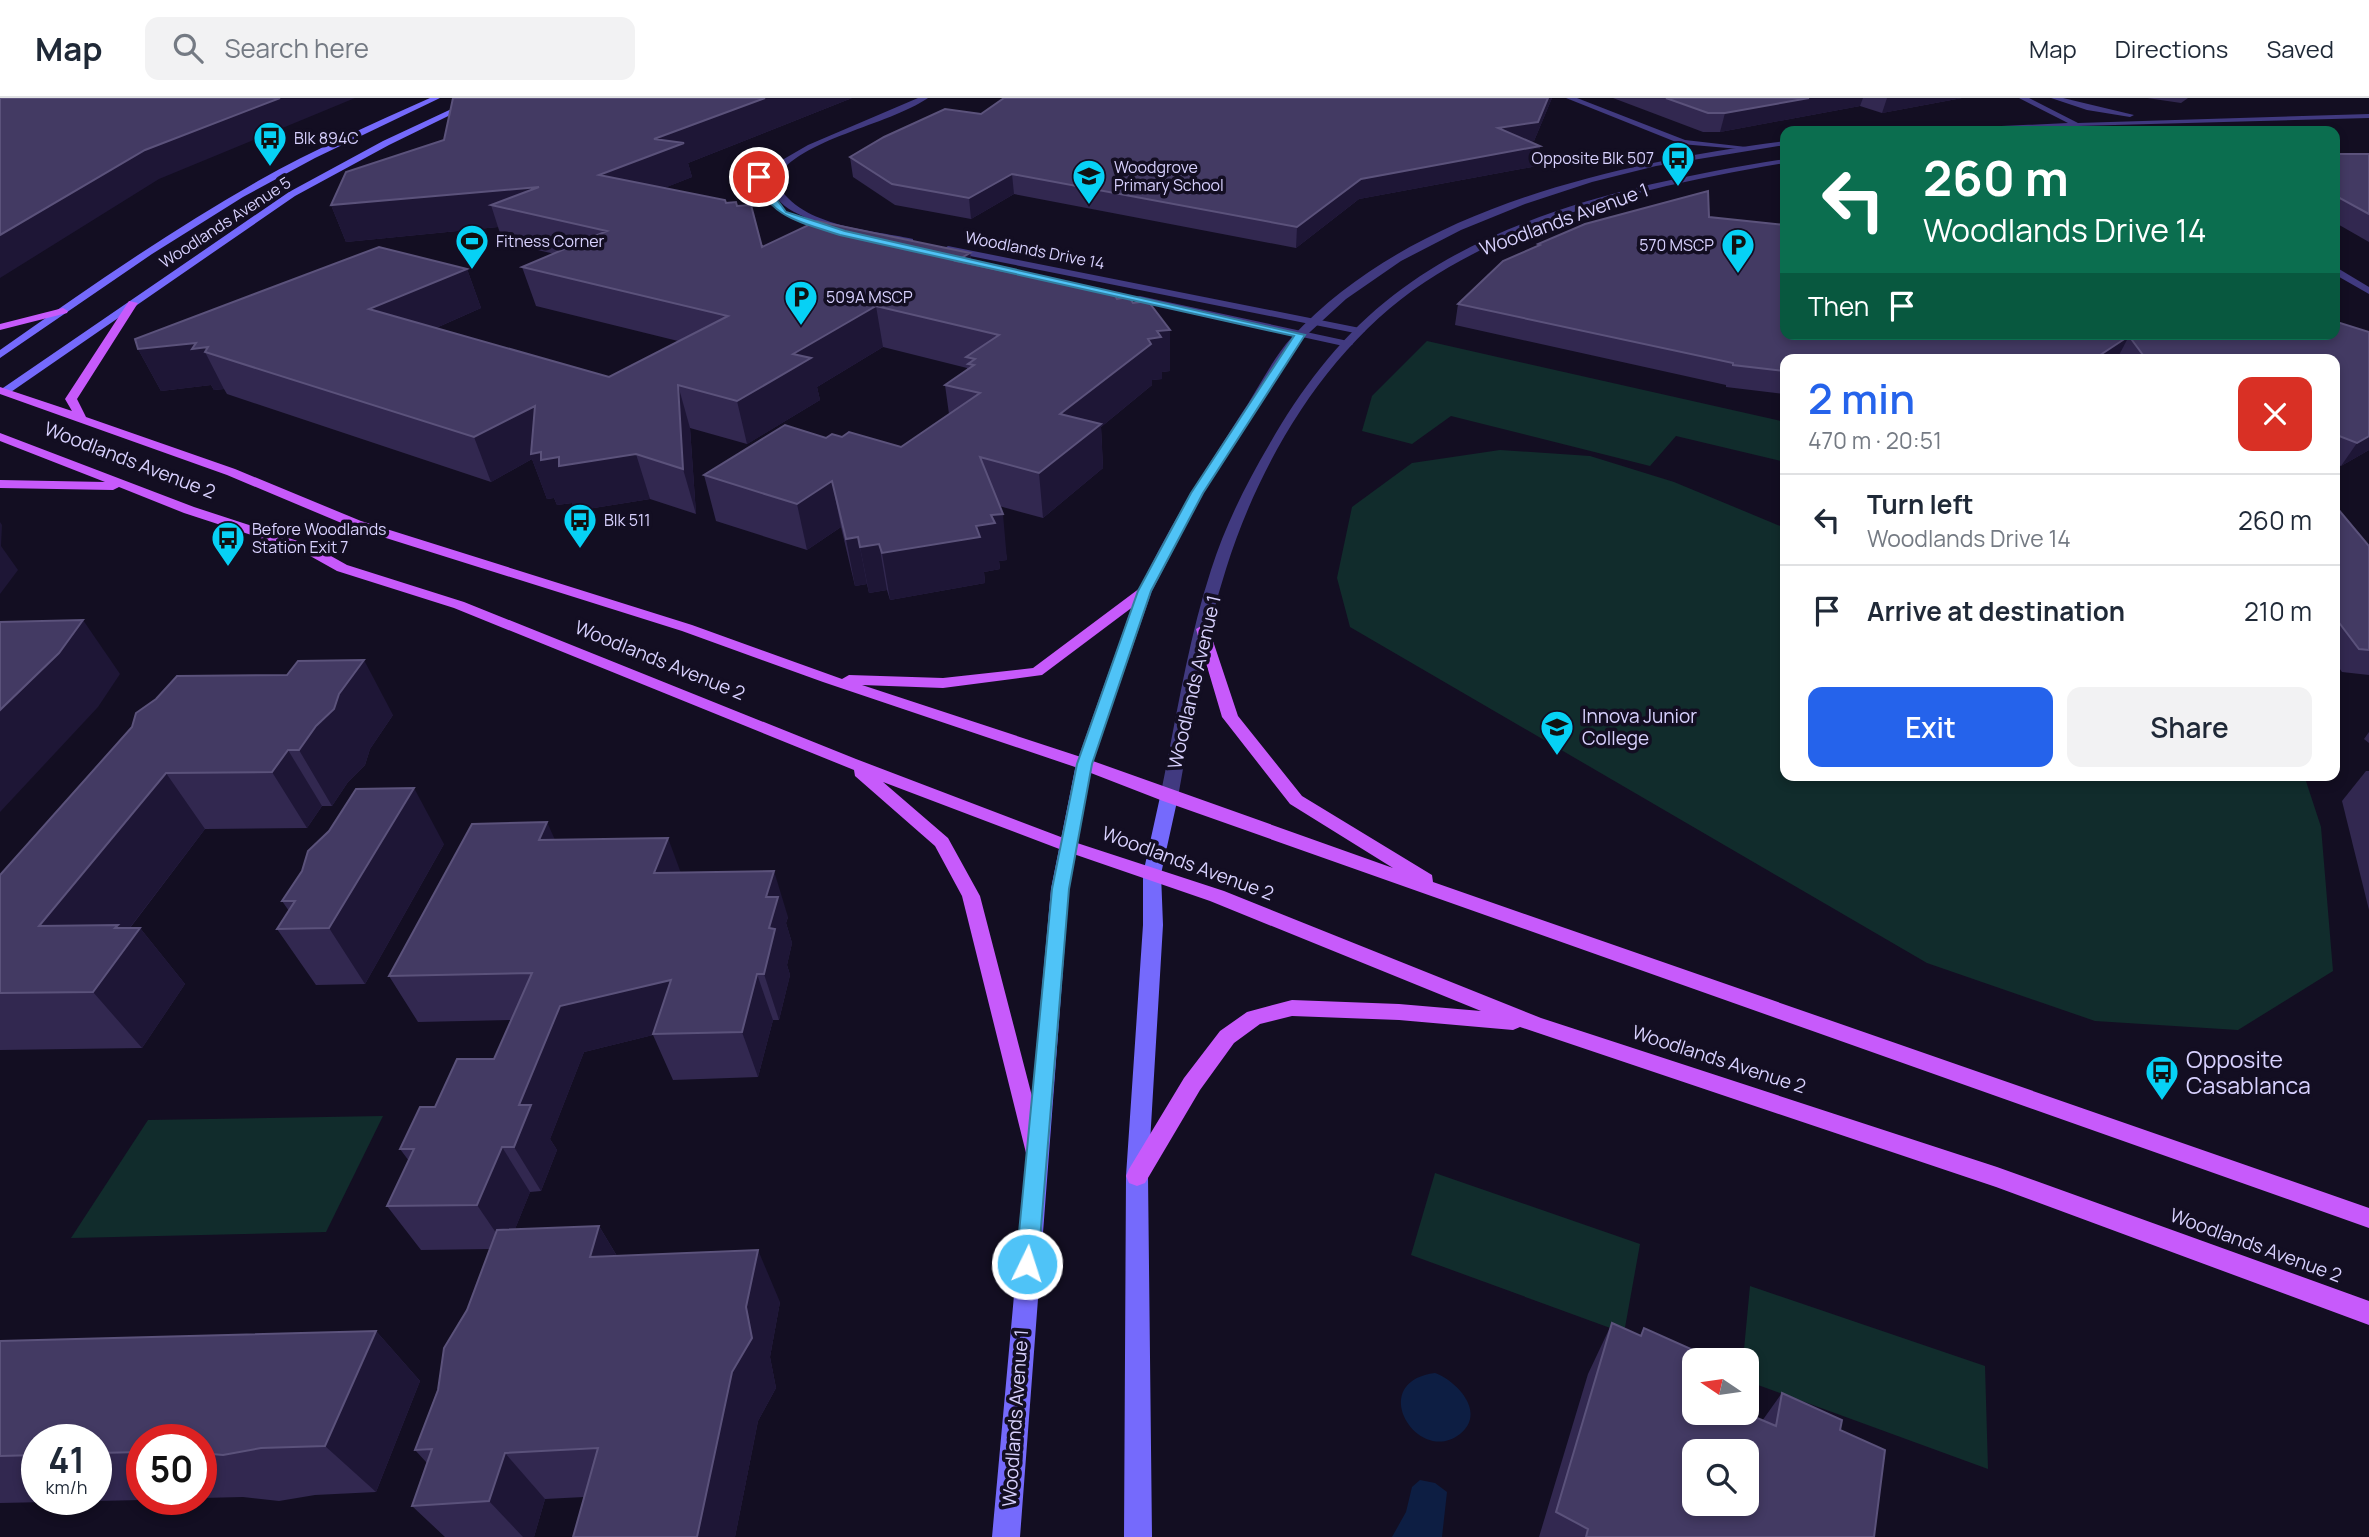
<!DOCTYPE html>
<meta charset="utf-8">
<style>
:root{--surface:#fff;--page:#f2f2f3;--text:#1f2937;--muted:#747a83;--line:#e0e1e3;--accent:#2563eb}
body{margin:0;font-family:Manrope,sans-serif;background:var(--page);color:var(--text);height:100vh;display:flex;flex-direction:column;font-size:26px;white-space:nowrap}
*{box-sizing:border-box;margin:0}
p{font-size:23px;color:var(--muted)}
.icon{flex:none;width:38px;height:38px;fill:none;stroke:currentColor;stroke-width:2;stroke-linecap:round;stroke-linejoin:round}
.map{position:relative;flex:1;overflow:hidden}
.drawer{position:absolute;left:1780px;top:256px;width:560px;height:427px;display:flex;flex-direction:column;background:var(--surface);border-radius:14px;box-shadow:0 4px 10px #0003}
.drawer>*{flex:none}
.top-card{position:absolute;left:1780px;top:28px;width:560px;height:214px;border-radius:14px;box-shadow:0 4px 10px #0003;background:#0b6e4f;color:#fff;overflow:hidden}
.needle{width:46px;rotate:283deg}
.fabs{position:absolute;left:1682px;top:1250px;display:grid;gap:14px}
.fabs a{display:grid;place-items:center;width:77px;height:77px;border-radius:14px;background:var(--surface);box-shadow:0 4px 10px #0003;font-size:35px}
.speed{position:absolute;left:21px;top:1326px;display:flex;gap:14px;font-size:35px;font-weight:700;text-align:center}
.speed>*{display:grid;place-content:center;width:91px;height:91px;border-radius:50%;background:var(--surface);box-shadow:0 4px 10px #0003;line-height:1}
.speed small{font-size:18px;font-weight:400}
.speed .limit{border:10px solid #d22;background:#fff;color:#111}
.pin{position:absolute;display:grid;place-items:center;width:60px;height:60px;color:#fff;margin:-30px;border:4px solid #fff;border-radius:50%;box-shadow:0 2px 7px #0007}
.me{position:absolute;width:77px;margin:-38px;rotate:4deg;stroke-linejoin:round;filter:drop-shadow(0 0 5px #0008)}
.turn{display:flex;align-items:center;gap:24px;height:147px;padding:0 28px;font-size:32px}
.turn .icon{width:91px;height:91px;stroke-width:2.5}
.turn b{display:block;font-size:49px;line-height:60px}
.then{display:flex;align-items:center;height:66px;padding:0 28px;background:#0003;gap:14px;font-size:26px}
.round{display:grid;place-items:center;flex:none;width:74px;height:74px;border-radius:14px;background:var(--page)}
.summary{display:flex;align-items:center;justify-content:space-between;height:119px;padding:0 28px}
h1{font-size:42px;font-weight:600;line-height:52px;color:var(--accent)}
.cta{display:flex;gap:14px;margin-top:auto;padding:14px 28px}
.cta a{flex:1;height:80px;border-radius:14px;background:var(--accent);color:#fff;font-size:28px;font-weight:600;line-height:80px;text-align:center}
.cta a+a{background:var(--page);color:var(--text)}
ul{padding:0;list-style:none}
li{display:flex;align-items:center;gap:21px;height:91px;padding:0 28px;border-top:2px solid var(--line)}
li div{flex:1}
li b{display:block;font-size:26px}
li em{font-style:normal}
header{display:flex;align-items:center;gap:42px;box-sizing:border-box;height:98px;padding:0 35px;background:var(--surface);border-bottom:2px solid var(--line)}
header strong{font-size:33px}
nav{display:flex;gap:38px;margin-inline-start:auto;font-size:24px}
.search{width:490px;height:63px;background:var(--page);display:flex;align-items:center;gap:18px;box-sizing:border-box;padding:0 24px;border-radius:14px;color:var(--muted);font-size:26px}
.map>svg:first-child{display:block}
.green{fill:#112c2c}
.water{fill:#0d1e43}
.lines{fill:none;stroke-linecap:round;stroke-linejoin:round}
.minor{fill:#413a80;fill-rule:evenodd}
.tertiary{fill:#413a80;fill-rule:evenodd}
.secondary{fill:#756afc;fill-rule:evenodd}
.primary{fill:#c75afb;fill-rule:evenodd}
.wall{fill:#322850;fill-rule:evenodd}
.shaded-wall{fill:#1e1636}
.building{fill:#433a63;stroke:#5b527b;stroke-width:2;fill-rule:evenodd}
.route{fill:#4fc3f7;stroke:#337fa1;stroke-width:2}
.labels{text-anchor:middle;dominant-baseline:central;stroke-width:7;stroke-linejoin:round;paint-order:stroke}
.far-poi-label{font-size:16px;fill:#d8d1fe;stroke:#130e22;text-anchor:start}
.far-street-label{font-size:16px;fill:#d8d1fe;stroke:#130e22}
.street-label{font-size:19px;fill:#d8d1fe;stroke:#130e22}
.poi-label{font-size:19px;fill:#d8d1fe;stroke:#130e22;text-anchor:start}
.near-poi-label{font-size:23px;fill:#d8d1fe;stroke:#130e22;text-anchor:start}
</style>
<header>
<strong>Map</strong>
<div class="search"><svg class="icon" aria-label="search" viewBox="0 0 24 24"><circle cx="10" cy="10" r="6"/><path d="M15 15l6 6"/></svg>Search here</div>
<nav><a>Map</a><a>Directions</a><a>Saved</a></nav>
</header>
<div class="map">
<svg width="2369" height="1439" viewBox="0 0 2369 1439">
<rect width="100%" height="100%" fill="#130e22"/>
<g class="green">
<path d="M1427,243L1785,324V364L1676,338L1650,368L1451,318L1412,346L1362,333L1372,298Z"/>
<path d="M1500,352L1590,358L1674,384L1785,430V677H2304L2321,729L2333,873L2238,932L2095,923L1927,865L1350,529L1337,480L1352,409L1412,365Z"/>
<path d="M383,1018L326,1134L71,1140L148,1022Z"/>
<path d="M1435,1075L1640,1146L1624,1235L1411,1157Z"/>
<path d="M1750,1188L1985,1268L1988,1371L1747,1283L1746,1262H1743Z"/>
</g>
<g class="water">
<path d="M1435,1275C1457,1283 1487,1315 1460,1336C1418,1369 1365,1284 1435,1275Z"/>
<path d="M1420,1382L1435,1385L1447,1394L1442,1439H1392L1406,1414L1412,1389Z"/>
</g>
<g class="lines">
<g class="minor">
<path d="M918,0H928C887,28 801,40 775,81C796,129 868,131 913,141V145C886,147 812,126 789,111C777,103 772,93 767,81L777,65L808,47Z"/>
<path d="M1566,0H1577L1685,42L1755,50L1751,52L1681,46Z"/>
<path d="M948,148L1360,230L1365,233L1360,236L945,153L943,151Z"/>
<path d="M2334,168L2369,189V196L2334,176Z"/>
<path d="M1140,198L1348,243L1353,246L1348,249L1136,203V199Z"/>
</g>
<g class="tertiary">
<path d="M2019,0H2029L2078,25L2369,16V20L1892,33L2068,25Z"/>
<path d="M2051,0H2063L2134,17L2130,19L2087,12Z"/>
<path d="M1785,43V47L1656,68L1592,84L1525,106L1461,132L1401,163L1346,201L1299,244L1203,395L1152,493L1092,666L1084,671L1078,670L1076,666C1089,628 1103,590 1117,551C1124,532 1130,511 1139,492C1167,431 1204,374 1240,318C1257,293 1272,261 1292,239C1413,109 1617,65 1785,43Z"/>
<path d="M1785,61V65C1661,86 1532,114 1425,184C1328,248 1260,362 1226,471C1202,545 1192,623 1178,699L1175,703H1163L1160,699C1176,623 1187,546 1211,472C1225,428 1246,386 1269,347C1299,294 1337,243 1385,204C1495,114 1648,83 1785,61Z"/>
</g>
<g class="secondary">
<path d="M430,0H440L315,60L243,99L152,156L0,260V252C84,193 168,134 258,83C313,52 372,26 430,0Z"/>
<path d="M475,0H485L389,47L295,98L8,296H0V292L289,94L383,43Z"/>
<path d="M1084,661L1092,666L1069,791L1020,1439H992L1051,791L1076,666Z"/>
<path d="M1169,693L1178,699L1161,776L1163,827L1148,1078L1152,1439H1124L1126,1078L1143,827V776L1160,699Z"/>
</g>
<g class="primary">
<path d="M129,203L138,205L77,301L86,319L235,371L361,423L692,527L842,581L849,577L943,580L1033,570L1140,490H1150V496L1042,577L943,590L862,587L1090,662L1393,770L1290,706L1222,619L1196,531L1203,527L1208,528L1238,618L1302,698L1432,777L1433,784L2369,1110V1130L1163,703L1078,670L823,584L682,533L351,429L227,377L0,296V289L72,313L65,301Z"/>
<path d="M63,210L68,213L67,215L0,232V226Z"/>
<path d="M0,335L194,409L313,448L347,467L464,504L856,661L1074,744L1224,793L1541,920L1997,1069L2369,1203V1227L1996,1089L1520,929L1513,932L1399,922L1292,918L1260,926L1234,945L1200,992L1145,1085L1137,1088L1129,1085L1126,1078L1129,1071L1184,980L1220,933L1247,914L1292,902L1399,906L1481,913L1210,803L1062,752L883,684L948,740L980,798L1047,1056L1044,1063L1036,1066L1028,1063L962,798L935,748L855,678L854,672L454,510L337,473L303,454L184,415L119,389L113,392L0,390V382L105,384L0,343Z"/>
</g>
</g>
<g class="wall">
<path d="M453,0H852L688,65L692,79L664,90L737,108L762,149L970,155L972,167L1170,273L1162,274V281L1152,282V287L1101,329L1103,370L1043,420L999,408L1007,462L999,463L1000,471L984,474L985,485L890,502L887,492L869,495L867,486L855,488L841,429L807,452L716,423L704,377L826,340L842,339L901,349L949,316L945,287L967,272V270L883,249L817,289L820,302L747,346L690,330L696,416L650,401L575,413L572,405L557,407L554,400L547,401L532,361L491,384L227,296L224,291L214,292L211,287L161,293L138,251L467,171L481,210L436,230L609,279L678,243L536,208L522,169L555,156L503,144L498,129L346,144L331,107L444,42Z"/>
<path d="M1004,0H1552L1534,43L1530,44L1540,48L1537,68L1359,101L1296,150L1014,96L971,121L895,107L853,79L850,59L981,16Z"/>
<path d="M1613,0H1962L1882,15L1860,8L1720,34H1703Z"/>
<path d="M2147,0H2188L2181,5Z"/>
<path d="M2334,56H2369V144L2334,124Z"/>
<path d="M1709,119L2334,236L2369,352L2341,368L2334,365V261H1785V296L1726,289V287L1455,227L1458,206L1538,148V146Z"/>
<path d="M2334,411L2369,448V577L2342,574L2334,563Z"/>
<path d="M393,617L370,651L365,667L348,684L332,708H322L307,730L205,731L130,830H140L185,886L142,950L0,952V777L132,629Z"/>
<path d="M2369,634V645L2364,641Z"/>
<path d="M2366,673H2369V812L2342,703Z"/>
<path d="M555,742L681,775L788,819L786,825L792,845L787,867L790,877L779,922H773L758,979L673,982L653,937L584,954L550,1041L557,1052L541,1093L530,1094L515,1131L599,1128L617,1158L780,1204L770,1259L776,1290L758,1323L735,1439H573L584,1399L545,1401L534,1439H445L412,1408L427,1365L415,1352L490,1151L421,1152L387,1108L409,1063L400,1051L435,1009L494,961L511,922L418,924L389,878Z"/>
<path d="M444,746L365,886L316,887L277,831L289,813L282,803Z"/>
<path d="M1612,1225L1640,1238L1644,1230L1694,1314L1762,1323L1782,1295L1840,1332L1874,1439H1539L1588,1276Z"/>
<path d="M376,1233L420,1283L376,1394L315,1397L279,1403L243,1399L201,1400V1342H142V1402L0,1405V1243ZM37,1342H96V1402H37Z"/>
</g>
<g class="shaded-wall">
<path d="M280,0H355L159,81L0,180V137L145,52Z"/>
<path d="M765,0H852L688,65L692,79L609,112L599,77L654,41Z"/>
<path d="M1548,0H1552L1534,43L1495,49L1498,30Z"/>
<path d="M1809,0H1863L1860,8L1720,34L1725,15Z"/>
<path d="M1887,0H1962L1882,15Z"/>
<path d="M1540,48L1537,68L1359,101L1296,150L1297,129L1361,81Z"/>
<path d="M1012,76L1014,96L971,121L969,100Z"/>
<path d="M539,89L491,107L498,129L346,144L331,107Z"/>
<path d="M970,155L975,193L956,163Z"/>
<path d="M467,171L481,210L386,252L369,211Z"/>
<path d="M876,208L883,249L817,289L820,302L747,346L737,303L793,256Z"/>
<path d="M1170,232V273L1162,274V281L1152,282V287L1101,329L1103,370L1043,420L1039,375L1060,316L1157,233Z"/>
<path d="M2129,238L2117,261H2094Z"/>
<path d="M196,245L208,249L205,254L224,291L214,292L211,287L161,293L138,251Z"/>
<path d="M678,287L690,330L696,416L683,371Z"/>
<path d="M535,308L559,359L636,356L650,401L575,413L572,405L557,407L554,400L547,401L532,361L491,384L474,339Z"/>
<path d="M2369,338V352L2341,368L2357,345Z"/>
<path d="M832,383L841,429L807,452L797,406Z"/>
<path d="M1003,416L1007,462L999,463L1000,471L984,474L985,485L890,502L882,455L976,428L991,417Z"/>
<path d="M0,424L2,427L1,448L18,472L0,496Z"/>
<path d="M858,439L867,486L855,488L846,441Z"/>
<path d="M879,446L887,492L869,495L860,449Z"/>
<path d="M83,522L120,576L98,609L0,714V612Z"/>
<path d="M364,562L393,617L370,651L365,667L348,684L332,708L299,652Z"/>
<path d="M288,652L322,708L307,730L272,674Z"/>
<path d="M166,675L205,731L125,836L140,830L185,886L142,950L93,894L39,828Z"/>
<path d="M414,690L444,746L365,886L329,830Z"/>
<path d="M547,724L568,771L539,742Z"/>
<path d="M668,740L685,786L654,775Z"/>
<path d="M774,773L788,819L786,825L792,845L787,867L790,877L779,922L764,876L769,830L766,799Z"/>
<path d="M757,876L773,922L758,979L742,934Z"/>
<path d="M671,882L653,937L584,954L550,1041L557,1052L541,1093L514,1049L519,1007L560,908Z"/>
<path d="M502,1049L530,1094L507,1151L477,1107Z"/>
<path d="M599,1128L630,1180L590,1159Z"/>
<path d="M758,1152L780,1204L770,1259L776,1290L758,1323L735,1439H697Z"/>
<path d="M376,1233L420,1283L376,1394L325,1348Z"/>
<path d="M505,1355L545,1401L534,1439H523L489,1403Z"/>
</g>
<g class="building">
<path d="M0,0H280L145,52L0,137Z"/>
<path d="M453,0H765L654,41L684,45L599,77L725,102L726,105L736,104L737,108L751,107L762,149L817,123L970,155L956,163L1114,196L1117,201L1129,199L1133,205L1148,203L1170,232L1157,233L1161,239L1148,241L1151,246L1060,316L1101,326L1039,375L980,359L1003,416L991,417L995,425L976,428L980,439L882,455L879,446L860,449L858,439L846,441L832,383L797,406L704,377L785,327L826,340L832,336L842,339L849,334L901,349L980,295L945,287L974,267L968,266L975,261L966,259L999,237L876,208L793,256L811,260L737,303L678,287L683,371L636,356L559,368V359L541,362V354L531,356L535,308L474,339L205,254L208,249L192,251L196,245L138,251L135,241L379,149L467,171L369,211L609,279L728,218L522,169L607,133L491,107L539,89L331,107L346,74L444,42Z"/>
<path d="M1004,0H1548L1538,24L1498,30L1540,48L1361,81L1297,129L1012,76L969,100L892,86L850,59L884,39L945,11L981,16Z"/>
<path d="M1666,0H1809L1725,15H1708Z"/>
<path d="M2334,56H2369V116L2334,97Z"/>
<path d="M1708,93L1709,119L1785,127V236H2334V223L2369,234V338L2357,345L2334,336V261H2146L2129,238L2094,261H1785V273L1733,267V265L1458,206L1503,163L1540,147L1538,146L1585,126Z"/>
<path d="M2334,411H2338L2369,448V552L2359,551L2334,518Z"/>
<path d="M83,522L59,555L0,612V524Z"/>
<path d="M364,562L339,596L334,611L316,628L299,652H288L272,674L166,675L39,828L118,827L115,830H140L93,894L0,895V777L132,629L136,615L156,601L177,578L287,577L298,563Z"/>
<path d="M414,690L329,830L277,831L295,803H282L302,773L308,753L329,733L356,691Z"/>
<path d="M547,724L539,742L668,740L654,775L774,773L766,799H778L769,830L775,831L764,876H757L742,934L653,936L671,882L560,908L519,1007H531L514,1049H502L477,1107L387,1108L414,1051H400L420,1009H435L457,961H494L532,875L389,878L472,726Z"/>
<path d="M599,1128L590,1159L758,1152L746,1209L752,1240L732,1274L697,1439H573L598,1350L505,1355L489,1403L412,1408L432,1351L415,1352L438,1292L444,1250L467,1212L497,1132Z"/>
<path d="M1612,1225L1641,1238L1644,1230L1711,1260L1710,1262H1694V1314H1743L1776,1328L1782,1295L1842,1322L1840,1332L1885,1352L1874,1439H1586L1588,1431L1556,1414ZM1694,1353H1746V1405H1694Z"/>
<path d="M376,1233L325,1348L261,1350L223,1357L201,1355V1342H142V1354L96,1355V1342H37V1357L0,1358V1243Z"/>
</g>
<path class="route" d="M759,77L786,114L845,133L1305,237L1203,395L1151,493L1092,666L1069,791L1038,1166L1035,1173L1027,1176L1020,1173L1016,1166L1052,791L1077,666L1138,493L1191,395L1294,238L840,137C802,124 770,121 755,79Z"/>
<defs>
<symbol id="bus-pin" viewBox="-11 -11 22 30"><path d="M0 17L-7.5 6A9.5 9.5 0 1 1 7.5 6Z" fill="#06d1f5" stroke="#130e22"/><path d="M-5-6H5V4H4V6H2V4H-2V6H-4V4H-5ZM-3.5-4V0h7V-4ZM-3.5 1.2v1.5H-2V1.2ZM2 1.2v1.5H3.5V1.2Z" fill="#111"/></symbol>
<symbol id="school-pin" viewBox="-11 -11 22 30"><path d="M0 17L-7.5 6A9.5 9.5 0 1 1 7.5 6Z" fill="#06d1f5" stroke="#130e22"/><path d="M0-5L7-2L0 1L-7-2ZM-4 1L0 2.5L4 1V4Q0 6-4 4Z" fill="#111"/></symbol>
<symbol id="stadium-pin" viewBox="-11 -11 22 30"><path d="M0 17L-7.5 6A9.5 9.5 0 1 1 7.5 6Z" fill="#06d1f5" stroke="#130e22"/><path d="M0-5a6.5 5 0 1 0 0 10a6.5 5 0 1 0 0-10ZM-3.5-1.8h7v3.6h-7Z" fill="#111"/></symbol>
<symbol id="parking-pin" viewBox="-11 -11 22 30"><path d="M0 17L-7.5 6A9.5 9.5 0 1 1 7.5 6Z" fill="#06d1f5" stroke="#130e22"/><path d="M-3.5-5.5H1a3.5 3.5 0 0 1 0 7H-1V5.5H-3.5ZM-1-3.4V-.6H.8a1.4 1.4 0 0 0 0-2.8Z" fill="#111"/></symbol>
<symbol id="university-pin" viewBox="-11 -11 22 30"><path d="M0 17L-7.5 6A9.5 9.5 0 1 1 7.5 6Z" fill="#06d1f5" stroke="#130e22"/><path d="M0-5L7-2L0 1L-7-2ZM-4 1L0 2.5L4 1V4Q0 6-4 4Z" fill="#111"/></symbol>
</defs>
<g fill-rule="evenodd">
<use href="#bus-pin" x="251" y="21" width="38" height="52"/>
<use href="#bus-pin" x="1659" y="41" width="38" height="52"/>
<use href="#school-pin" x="1070" y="59" width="38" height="52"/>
<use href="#stadium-pin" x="453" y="124" width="38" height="52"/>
<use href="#parking-pin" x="1719" y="128" width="38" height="52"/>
<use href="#parking-pin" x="782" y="180" width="38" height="52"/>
<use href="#bus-pin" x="561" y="403" width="38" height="52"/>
<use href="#bus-pin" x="209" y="421" width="38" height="52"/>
<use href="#university-pin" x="1538" y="610" width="38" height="52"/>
<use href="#bus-pin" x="2143" y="955" width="38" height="52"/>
</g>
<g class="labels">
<g class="far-poi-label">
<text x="294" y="40">Blk 894C</text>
<text x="1654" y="60" text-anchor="end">Opposite Blk 507</text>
<text x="1114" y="69">Woodgrove<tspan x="1114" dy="18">Primary School</tspan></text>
<text x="496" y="143">Fitness Corner</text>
<text x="1714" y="147" text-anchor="end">570 MSCP</text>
<text x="826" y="199">509A MSCP</text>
<text x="604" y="422">Blk 511</text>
<text x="252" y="431">Before Woodlands<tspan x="252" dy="18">Station Exit 7</tspan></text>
</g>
<g class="far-street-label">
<text transform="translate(225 124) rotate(-33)">Woodlands Avenue 5</text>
<text transform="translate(1035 152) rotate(11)">Woodlands Drive 14</text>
</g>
<g class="street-label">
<text transform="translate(1564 121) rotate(-20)">Woodlands Avenue 1</text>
<text transform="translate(130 362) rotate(21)">Woodlands Avenue 2</text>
<text transform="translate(660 562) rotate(22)">Woodlands Avenue 2</text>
<text transform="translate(1194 584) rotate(-77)">Woodlands Avenue 1</text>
<text transform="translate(1188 765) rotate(20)">Woodlands Avenue 2</text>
<text transform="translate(1719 961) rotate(18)">Woodlands Avenue 2</text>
<text transform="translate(2256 1147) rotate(20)">Woodlands Avenue 2</text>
<text transform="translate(1015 1320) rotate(-86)">Woodlands Avenue 1</text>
</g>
<g class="poi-label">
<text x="1582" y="618">Innova Junior<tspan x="1582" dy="22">College</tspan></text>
</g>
<g class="near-poi-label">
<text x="2186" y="961">Opposite<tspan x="2186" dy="26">Casablanca</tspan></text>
</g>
</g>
</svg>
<div class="fabs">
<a><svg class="needle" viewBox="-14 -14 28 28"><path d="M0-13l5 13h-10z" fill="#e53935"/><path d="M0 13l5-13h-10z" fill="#747a83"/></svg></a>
<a><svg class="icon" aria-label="search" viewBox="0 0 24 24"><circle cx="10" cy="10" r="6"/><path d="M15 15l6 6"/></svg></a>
</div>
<div class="speed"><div>41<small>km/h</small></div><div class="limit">50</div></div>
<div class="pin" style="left:759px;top:79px;background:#d93025"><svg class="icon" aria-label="arrive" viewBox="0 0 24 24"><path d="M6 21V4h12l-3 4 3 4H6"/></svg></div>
<svg class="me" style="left:1027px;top:1166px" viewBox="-20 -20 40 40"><circle r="17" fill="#4fc3f7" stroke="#fff" stroke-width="3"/><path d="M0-11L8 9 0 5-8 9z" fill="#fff"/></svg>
<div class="top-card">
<div class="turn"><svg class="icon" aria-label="left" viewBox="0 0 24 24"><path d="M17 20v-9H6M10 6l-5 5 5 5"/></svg><div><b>260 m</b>Woodlands Drive 14</div></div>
<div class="then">Then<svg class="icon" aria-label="arrive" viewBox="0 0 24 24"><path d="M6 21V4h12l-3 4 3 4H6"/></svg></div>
</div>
<section class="drawer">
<div class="summary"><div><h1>2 min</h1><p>470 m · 20:51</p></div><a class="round" style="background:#d93025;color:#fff"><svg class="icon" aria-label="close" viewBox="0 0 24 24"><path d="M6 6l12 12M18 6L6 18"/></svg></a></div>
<ul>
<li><svg class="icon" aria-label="left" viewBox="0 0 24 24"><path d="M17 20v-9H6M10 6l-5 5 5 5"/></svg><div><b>Turn left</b><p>Woodlands Drive 14</p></div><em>260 m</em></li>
<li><svg class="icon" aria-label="arrive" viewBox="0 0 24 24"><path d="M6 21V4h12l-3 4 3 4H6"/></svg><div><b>Arrive at destination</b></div><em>210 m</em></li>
</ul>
<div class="cta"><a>Exit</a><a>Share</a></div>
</section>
</div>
